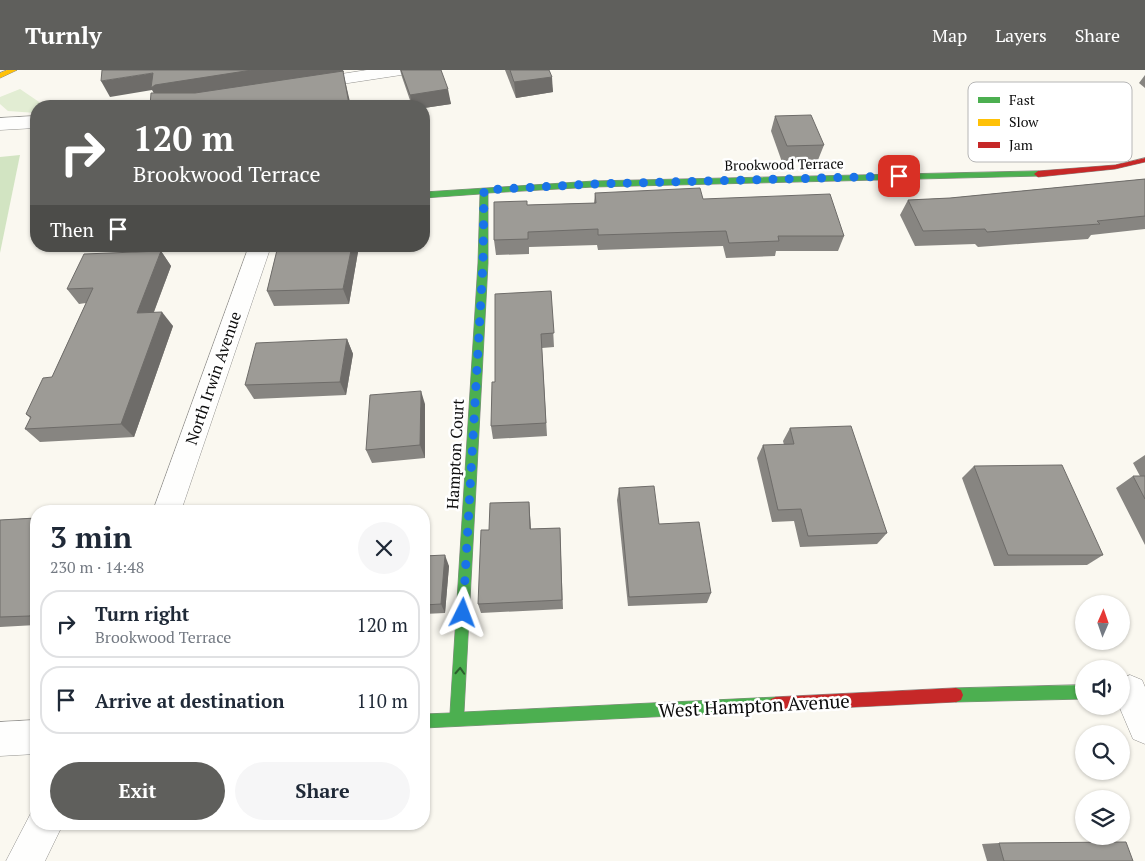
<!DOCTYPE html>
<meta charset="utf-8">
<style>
:root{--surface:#fff;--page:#f6f6f7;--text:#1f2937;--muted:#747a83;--line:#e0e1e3;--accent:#5f5f5c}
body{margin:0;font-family:"PT Serif",serif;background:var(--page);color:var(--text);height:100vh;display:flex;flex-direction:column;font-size:19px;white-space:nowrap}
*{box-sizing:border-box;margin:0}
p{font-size:16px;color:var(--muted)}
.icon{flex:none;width:28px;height:28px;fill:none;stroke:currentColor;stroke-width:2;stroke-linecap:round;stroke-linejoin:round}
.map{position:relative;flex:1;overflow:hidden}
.sheet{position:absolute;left:30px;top:435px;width:400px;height:325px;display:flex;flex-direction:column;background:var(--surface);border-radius:20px;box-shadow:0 1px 4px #0004}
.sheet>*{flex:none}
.guide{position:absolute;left:30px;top:30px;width:400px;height:152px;border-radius:20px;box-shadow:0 1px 4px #0004;background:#5f5f5c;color:#fff;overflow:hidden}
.needle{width:32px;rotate:2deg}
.tools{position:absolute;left:1075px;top:525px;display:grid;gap:10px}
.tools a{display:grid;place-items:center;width:55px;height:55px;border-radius:50%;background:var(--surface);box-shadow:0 1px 4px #0004;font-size:25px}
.pin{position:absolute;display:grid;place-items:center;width:42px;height:42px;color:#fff;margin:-21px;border-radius:10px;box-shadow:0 2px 8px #0006}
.me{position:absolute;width:55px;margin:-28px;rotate:3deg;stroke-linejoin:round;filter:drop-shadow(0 0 4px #0008)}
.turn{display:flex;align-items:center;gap:18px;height:105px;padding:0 20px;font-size:22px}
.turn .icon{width:65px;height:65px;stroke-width:2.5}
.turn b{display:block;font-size:35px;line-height:42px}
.then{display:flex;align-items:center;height:48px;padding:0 20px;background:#0003;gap:10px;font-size:19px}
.round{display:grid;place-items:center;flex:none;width:52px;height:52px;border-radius:26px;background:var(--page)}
.summary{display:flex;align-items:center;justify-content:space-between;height:85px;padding:0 20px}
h1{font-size:30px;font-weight:700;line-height:38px}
.action{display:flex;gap:10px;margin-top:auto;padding:10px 20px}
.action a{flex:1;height:58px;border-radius:30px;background:var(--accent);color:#fff;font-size:20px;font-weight:700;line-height:58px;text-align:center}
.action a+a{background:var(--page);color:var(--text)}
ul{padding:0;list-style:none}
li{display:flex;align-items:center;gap:15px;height:68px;margin:0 10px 8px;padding:0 10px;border:2px solid var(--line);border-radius:20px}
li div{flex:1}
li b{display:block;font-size:19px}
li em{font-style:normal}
header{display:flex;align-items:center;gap:30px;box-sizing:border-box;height:70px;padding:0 25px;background:var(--accent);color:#fff}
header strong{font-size:24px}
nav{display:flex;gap:28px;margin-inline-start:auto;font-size:18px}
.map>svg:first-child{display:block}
.green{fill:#e2edd3}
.forest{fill:#d2e4c2}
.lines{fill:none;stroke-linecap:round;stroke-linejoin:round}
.street-casing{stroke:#93928f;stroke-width:1}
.fast-casing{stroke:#8a8985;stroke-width:1}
.slow-casing{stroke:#8a8985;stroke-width:1}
.jam-casing{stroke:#8a8985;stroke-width:1}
.street{fill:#fefefd;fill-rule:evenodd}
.fast{fill:#4caf50;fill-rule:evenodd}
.slow{fill:#ffc107;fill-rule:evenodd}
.jam{fill:#c62828;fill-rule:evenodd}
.wall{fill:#878581}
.shaded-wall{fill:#6e6c69}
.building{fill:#9d9b96;stroke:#6e6c69}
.oneway{stroke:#2c5e2e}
.route{stroke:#1a73e8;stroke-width:9;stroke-dasharray:0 16.2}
.labels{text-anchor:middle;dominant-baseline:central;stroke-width:5;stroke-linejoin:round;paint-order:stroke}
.far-street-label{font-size:14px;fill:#0c0c0c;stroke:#fff}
.street-label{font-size:16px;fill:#0c0c0c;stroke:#fff}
.near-street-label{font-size:19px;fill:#0c0c0c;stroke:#fff}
.key{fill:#fff;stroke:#b6b6b6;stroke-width:1}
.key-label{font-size:14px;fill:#0c0c0c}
</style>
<header>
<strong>Turnly</strong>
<nav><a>Map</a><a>Layers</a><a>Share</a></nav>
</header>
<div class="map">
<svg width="1145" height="791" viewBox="0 0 1145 791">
<rect width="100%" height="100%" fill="#faf8f0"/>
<path class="green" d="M20,19L45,36H36V43L8,41L0,34V27Z"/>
<path class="forest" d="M20,85L0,183V87Z"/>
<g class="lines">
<defs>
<g id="street">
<path d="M367,0H410L407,4L401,5L309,19L303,18L300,14L303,10L309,9Z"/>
<path d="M36,46V58L0,60V48Z"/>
<path d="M249,176H271L181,441H153Z"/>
<path d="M1130,605L1142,610L1145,617V674L1133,669L1119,636H1121V609Z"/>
<path d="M36,650V684L0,686V652Z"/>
<path d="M36,739V754H63L45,791H6L32,741Z"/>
</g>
<g id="fast">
<path d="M1038,101L1041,102V106L594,117L488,123V193L464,642L776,627L781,629L783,634L781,639L776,641L424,658V644L450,643L478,193L480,124L424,128V122L594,111Z"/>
<path d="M1084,615V629L956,632L951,630L949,625L951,620L956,618Z"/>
</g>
<path id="slow" d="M7,0H17L0,8V3Z"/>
<g id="jam">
<path d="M1145,88V92L1115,99L1038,107L1034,104L1038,101L1115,95Z"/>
<path d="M956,618L961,620L963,625L961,630L956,632L776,641L771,639L769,634L771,629L776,627Z"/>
</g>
</defs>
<use href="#street" class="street-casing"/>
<use href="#fast" class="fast-casing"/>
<use href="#slow" class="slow-casing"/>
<use href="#jam" class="jam-casing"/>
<use href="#street" class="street"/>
<use href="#fast" class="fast"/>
<use href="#slow" class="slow"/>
<use href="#jam" class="jam"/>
</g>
<g class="wall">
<path d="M400,0H441L451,34L424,38V36H412L402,7Z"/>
<path d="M505,0H549L553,22L516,28Z"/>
<path d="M1145,5V18L1139,13Z"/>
<path d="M775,46L824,75L818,90L782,92L771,61Z"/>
<path d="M1145,109V159L1091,165L1088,169L978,177L975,174L915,176L900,145L908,130L950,128Z"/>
<path d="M595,123L703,129L844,166L838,181H776L775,186L726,188L723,176L598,180L597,175L529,177V184L496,185L494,170L527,135L594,133Z"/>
<path d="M278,176H359L349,234L274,236L267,221Z"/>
<path d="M161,181L171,196L154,242L173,256L134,367L40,372L25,359L30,348L26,344L52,307L86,233L79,234L67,219Z"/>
<path d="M551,221L554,277L542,278L547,366L493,369L491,356L495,312Z"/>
<path d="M347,269L353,284L346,325L254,329L245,315Z"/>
<path d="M425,334V388L372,393L366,380Z"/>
<path d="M790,358L887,463L877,474L800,477L794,451L772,452L757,388L763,375H784L783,371Z"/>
<path d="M1145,385V475L1116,418L1133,406H1140L1133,393Z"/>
<path d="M974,396L1103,485L1087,495L994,496L962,408Z"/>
<path d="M619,418L659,454L711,523L707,533L628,536L617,430Z"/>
<path d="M529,432L531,459L560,458L563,539L481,543L478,534L489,460Z"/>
<path d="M36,448V555L0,557V450Z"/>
<path d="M424,486L449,496L445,543L424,544Z"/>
<path d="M999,773L1133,791H987L982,774Z"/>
</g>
<g class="shaded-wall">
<path d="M252,0H343L344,2H343L351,36H333L343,2L160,34L152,20L110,27L101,11L153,3Z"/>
<path d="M552,7L553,22L516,28L514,12Z"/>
<path d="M448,19L451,34L424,38V36H412L410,25Z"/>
<path d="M310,32L312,36H276Z"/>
<path d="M352,176H359L349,234L343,219Z"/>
<path d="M161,181L171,196L148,257L137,243Z"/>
<path d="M162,242L173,256L134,367L121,354Z"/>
<path d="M347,269L353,284L346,325L340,312Z"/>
<path d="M421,321L425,334V388L420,375Z"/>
<path d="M529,432L530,444L531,470L530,459Z"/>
<path d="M445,485L449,496L445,543L441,534Z"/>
<path d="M36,530V549L30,546Z"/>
</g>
<g class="building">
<path d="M102,0H252L155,15L151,18L153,3L101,11Z"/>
<path d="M401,0H441L448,19L410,25Z"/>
<path d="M510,0H549L552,7L514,12Z"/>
<path d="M343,1L349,34L333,36H311L310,32L276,36H150L151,23H195Z"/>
<path d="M811,45L824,75L787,76L775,46Z"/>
<path d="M1145,109V146L1097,151L1100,154L987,162L985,159L923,161L908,130L950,128Z"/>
<path d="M700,118L703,129L830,124L844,166H778L779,171L729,173L726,161L598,165V159L528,162V169L494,170V132L527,131V135L596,133L595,123Z"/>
<path d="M278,176H352L343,219L267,221Z"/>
<path d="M161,181L137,243L162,242L121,354L25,359L31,347L26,344L43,308L52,307L93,218L67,219L84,184Z"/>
<path d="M551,221L554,263L541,264L546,353L491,356L492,312H495V224Z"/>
<path d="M347,269L340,312L245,315L256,273Z"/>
<path d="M421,321L420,375L366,380L370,325Z"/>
<path d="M851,356L887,463L808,466L801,439L778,440L763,375L794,374L790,358Z"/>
<path d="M1062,395L1103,485H1008L974,396Z"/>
<path d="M1133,406H1145V429Z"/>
<path d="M654,416L659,454L699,452L711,523L629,527L619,418Z"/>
<path d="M529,432L530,459L560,458L562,530L478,534L481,460H489L490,433Z"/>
<path d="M289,438V441H222Z"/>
<path d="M36,448V530L30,546L0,547V450Z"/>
<path d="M445,485L441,534L424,535V486Z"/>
<path d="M1126,772L1133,791H1004L999,773Z"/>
</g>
<defs><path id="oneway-chevron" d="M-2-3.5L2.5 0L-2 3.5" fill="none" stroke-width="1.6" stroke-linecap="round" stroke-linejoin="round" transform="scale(1.25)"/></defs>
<use class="oneway" href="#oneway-chevron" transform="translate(460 601) rotate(-87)"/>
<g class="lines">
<path class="route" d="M463,543L483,193L484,120L594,114L899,106"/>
</g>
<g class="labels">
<g class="far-street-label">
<text transform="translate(784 94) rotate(-1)">Brookwood Terrace</text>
</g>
<g class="street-label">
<text transform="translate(213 308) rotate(-71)">North Irwin Avenue</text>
<text transform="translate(455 384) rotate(-87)">Hampton Court</text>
</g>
<g class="near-street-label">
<text transform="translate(754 635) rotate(-3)">West Hampton Avenue</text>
</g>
</g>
<rect x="968" y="12" width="164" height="80" rx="8" class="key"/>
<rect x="978" y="27" width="22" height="6" fill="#4caf50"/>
<rect x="978" y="49" width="22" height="7" fill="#ffc107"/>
<rect x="978" y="72" width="22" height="6" fill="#c62828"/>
<g class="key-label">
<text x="1009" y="35">Fast</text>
<text x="1009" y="57">Slow</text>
<text x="1009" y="80">Jam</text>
</g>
</svg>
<div class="tools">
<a><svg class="needle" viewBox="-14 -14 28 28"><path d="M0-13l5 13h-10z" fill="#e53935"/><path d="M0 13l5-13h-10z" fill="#747a83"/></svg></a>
<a><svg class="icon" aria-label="sound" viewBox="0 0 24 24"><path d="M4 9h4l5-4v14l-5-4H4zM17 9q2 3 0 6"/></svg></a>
<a><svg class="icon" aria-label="search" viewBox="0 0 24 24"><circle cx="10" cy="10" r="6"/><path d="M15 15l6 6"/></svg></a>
<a><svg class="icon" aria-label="layers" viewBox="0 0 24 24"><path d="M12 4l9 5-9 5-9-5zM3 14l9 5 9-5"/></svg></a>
</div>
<div class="pin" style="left:899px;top:106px;background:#d93025"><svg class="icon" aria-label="arrive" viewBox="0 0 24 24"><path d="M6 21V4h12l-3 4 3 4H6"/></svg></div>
<svg class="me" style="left:463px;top:543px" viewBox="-20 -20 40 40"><path d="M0-17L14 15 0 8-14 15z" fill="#1a73e8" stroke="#fff" stroke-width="4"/></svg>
<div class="guide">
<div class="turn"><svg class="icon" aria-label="right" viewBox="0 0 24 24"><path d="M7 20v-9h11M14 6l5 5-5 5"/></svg><div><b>120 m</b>Brookwood Terrace</div></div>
<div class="then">Then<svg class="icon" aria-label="arrive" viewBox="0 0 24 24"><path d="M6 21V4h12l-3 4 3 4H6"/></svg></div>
</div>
<section class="sheet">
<div class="summary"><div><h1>3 min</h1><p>230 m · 14:48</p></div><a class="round"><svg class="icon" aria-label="close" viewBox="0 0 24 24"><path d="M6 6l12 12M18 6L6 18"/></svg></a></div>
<ul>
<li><svg class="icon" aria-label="right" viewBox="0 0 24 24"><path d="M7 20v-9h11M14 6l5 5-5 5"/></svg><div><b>Turn right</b><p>Brookwood Terrace</p></div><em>120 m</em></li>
<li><svg class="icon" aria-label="arrive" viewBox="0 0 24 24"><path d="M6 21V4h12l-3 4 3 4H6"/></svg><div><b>Arrive at destination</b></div><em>110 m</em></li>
</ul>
<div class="action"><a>Exit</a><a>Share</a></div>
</section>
</div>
